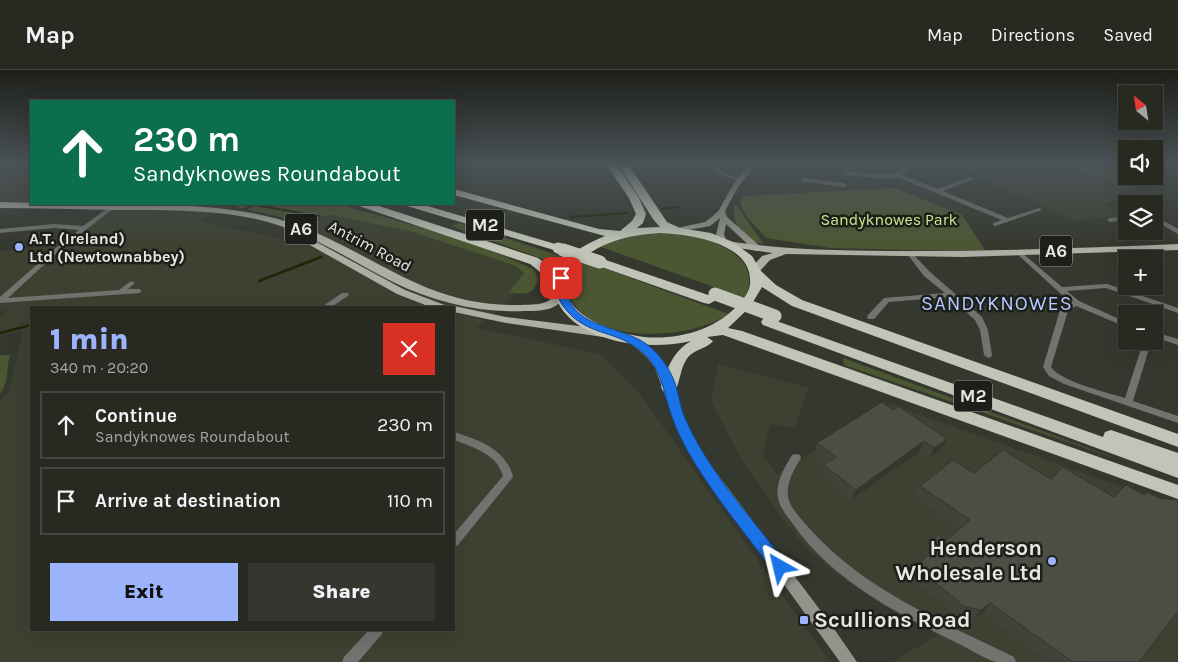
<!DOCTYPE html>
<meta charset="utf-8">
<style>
:root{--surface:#282a22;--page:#34362f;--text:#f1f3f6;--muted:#a5a7a5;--line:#444640;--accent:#9db4fd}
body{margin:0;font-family:Karla,sans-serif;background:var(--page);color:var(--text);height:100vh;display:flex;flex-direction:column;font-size:19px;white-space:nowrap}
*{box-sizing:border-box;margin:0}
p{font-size:16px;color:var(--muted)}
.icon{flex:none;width:28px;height:28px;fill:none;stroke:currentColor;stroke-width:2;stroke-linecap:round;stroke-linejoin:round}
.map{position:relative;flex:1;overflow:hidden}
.sheet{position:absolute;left:30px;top:236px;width:425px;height:325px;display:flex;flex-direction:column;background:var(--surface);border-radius:0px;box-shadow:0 5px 20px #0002,0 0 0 1px var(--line)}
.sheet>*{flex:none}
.hud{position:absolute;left:30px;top:30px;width:425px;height:105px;border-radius:0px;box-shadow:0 5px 20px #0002,0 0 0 1px var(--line);background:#0b6e4f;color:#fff;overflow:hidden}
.needle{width:32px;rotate:330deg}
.fabs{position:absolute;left:1118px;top:15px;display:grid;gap:10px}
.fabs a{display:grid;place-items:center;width:45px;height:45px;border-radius:0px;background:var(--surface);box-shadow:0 5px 20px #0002,0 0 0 1px var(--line);font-size:25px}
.pin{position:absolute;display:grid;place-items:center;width:42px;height:42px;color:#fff;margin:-21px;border-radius:10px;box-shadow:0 2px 8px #0006}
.me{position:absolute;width:55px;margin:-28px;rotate:323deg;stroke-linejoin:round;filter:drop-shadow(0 0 4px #0008)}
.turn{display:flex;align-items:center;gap:18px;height:105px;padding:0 20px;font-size:22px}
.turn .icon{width:65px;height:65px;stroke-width:2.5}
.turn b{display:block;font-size:35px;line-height:42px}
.round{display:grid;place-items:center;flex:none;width:52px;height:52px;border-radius:0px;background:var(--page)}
.overview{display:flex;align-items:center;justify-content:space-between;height:85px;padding:0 20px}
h1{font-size:30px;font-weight:800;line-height:38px;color:var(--accent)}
.action{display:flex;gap:10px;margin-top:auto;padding:10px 20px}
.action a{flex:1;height:58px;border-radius:0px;background:var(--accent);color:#111;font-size:20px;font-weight:800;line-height:58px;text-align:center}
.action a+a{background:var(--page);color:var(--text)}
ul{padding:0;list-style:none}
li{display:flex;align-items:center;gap:15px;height:68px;margin:0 10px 8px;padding:0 10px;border:2px solid var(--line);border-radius:0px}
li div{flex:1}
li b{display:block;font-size:19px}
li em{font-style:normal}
header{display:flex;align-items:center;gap:30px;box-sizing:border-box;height:70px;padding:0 25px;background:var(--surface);border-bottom:1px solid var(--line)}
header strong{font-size:24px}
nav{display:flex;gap:28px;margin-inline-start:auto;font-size:18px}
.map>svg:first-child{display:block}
.built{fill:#3d4131;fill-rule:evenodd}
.green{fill:#4d5633}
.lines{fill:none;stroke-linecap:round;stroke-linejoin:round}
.stream-far1{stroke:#1f2606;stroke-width:2}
.stream{stroke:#1f2606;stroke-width:2.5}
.street{fill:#71736e;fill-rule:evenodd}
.secondary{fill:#92948c;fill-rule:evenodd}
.primary{fill:#abaea3;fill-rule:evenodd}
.highway{fill:#c1c5b8;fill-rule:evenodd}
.highway-bridge-far1{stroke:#c1c5b8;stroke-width:11}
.highway-bridge{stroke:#c1c5b8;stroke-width:13}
.wall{fill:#40433a}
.shaded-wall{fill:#34372f}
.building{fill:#4a4e43;stroke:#34372f}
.route{fill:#1a73e8;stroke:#114b97}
.poi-dot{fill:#9db4fd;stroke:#1d1f1a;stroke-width:2}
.labels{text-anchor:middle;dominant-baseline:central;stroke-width:5;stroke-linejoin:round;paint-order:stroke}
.far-park-label{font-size:16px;fill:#d0e68d;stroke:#1d1f1a}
.far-poi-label{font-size:16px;font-weight:bold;fill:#e5e7e0;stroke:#1d1f1a;text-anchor:start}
.far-street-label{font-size:16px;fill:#e5e7e0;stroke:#1d1f1a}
.shield{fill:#1d1f1a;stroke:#a9aba5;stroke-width:1}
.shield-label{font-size:18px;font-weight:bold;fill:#e5e7e0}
.neighbourhood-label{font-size:20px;letter-spacing:1px;fill:#b5c8ff;stroke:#1d1f1a}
.near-poi-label{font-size:22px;font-weight:bold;fill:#e5e7e0;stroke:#1d1f1a;text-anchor:end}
</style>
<header>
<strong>Map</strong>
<nav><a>Map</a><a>Directions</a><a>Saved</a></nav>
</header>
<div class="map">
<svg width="1178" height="592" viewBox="0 0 1178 592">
<rect width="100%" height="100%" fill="#35382e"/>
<g class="built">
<path d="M0,94H31V134H239L200,151L282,169L327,146L401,158L529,200L526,216L476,258L601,284L637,320L830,592H0V331L9,321L23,261L0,265V247L8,239H0V181L57,176L104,141L0,136ZM31,238H454V560H31Z"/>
<path d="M1126,94V106H1151L1117,130L1103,134L1126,145L1074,151L955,95Z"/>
<path d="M718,294L809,318L794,358L770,354L763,385L777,404L890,334L1178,437V592H892L938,565L883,535L835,503L803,474L779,444L742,390L711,331Z"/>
</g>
<g class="green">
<path d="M1059,94H1126V106H1145L1132,116Z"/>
<path d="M894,118L962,145L985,180H910L830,178L766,168L746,146L740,133L744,126Z"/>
<path d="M241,134H338L447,165L502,185L533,199L538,208C535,226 524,225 509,222L524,203L516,196L410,161L329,145L304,152L236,137Z"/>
<path d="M735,134L764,174C744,172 730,153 735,134Z"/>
<path d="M460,153L557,185L560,187L551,192L451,156Z"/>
<path d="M664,162C698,165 766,179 745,228L601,177C620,165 642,164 664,162Z"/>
<path d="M582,190L728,244C691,271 585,276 569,223C564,209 572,198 582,190Z"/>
<path d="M0,285H10C6,298 9,313 0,324Z"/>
<path d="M843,288L1126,392L844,295Z"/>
</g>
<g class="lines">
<g class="stream-far1">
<path d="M245,139L254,135L319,146"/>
<path d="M662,139L678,137"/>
<path d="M571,147L628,143"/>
</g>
<g class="stream">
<path d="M259,211L321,187"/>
<path d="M0,263L31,255"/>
</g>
<g class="street">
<path d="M707,94H714L727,104L743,109L740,111L723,106Z"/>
<path d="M907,94H913L902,105L938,119L969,107H973V109L943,121L1008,148L1039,138L1042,140L995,156L993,155V153L1002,150L897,107L888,109L846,105L843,103L846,101L888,105L896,104Z"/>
<path d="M803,108L844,113L847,115L844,117L801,111V109Z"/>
<path d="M112,135L114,136V138L61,179L8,228L119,220L131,211L135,213L128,219H140L141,221L140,223L0,233V227L57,177L79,160L54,158L0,163V159L54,154L83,156Z"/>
<path d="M1154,145L1178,159V164L1154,150Z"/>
<path d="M1126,146V150L1110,152L1107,150L1110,148Z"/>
<path d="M1018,180L1020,181L1062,217L1107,214L1178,238V243L1106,218L1067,221L1079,231L1126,252V257L1076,236L1068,241L1051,297C1062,312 1106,322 1125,328L1140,282L1141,280H1147L1148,282L1133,331L1178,346V353L1064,314L1049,306L1043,297L1060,240L1071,233L1016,183V181Z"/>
<path d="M910,182L912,183L930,202L982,247L988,260L992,285L991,287L988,288L984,285L980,260L975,250L949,227L889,232L874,249H868L867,247L868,245L884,228L945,223L924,206L908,185L907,184Z"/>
<path d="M342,223H348L349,225L330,238H320Z"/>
<path d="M1154,262L1178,269V275L1154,267Z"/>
<path d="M454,362C479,370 506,379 513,407L458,475L454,477V464L503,406C497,384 473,377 454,370Z"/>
<path d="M796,384L800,385L801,388C794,400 786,412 788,427C790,438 802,450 809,458C864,520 941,551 1014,587L1016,592C1010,592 1003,592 997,592C988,591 968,578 959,574C899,544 832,511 793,454C787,446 780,438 778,428C775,412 785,397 792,385Z"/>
<path d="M369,560H383L382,564L358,592H342L344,587Z"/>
</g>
<g class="secondary">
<path d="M750,94H756L738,117L725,141L727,147L761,177V181H755L726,154L724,165L728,173L727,175H721L716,165L720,148L710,156L677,162V158L705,152L713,146L719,140L733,115Z"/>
<path d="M628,266C666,277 672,318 685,350C690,362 696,373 703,385L830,553L857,592H840L695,391L679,363L655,298C647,286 638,278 625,271L623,269Z"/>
</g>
<g class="primary">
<path d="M0,132C37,133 74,134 112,134C182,135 252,134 317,163C390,196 435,237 521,235C537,234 548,236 557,222H565L566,224C558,241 542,241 524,241C479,243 434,232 393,212C348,189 306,160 256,149C209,139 161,140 113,140C76,139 38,138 0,138Z"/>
<path d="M311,169L405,220L450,237L454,236L506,247L603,259L609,263L603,267L506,253L454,242V238H433L397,224L308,174L306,172Z"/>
<path d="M726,171C786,180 847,181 908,181C998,181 1088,178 1178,174V180L962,187L786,184L770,190L759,202L755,203L750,200L751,198L762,186L773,183L723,176V172Z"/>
</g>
<g class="highway">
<path d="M606,94H616L639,128L646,144L643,153L637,158L660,157L653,149L618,94H628L667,152L680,158L711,163L733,172L752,186L761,201L776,215L802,230L1178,364V377L792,236L762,217L750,237L728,258L742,261L1178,415V429L723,265L707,267L713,271C708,278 696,279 689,286C680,296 681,310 675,321L669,322L663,321L661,317C667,299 673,281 691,271C653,280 592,275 565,243C559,236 557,230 554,223C549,211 540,201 530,194L359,136L358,134H373L538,188L550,197L556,206C564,186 585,174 605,166L454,125V119L599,159L620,161L632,151L636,144L629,128ZM660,163C687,164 749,172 750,209C751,219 746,226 740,233C716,260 679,270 644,267C626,265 609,259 593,251C544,225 572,186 612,172C627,166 644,164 660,163Z"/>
<path d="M406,134H421L562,176L564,178L558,182L554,180L407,136Z"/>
<path d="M600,188L714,227L716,230L709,234L704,233L596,195L594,192L596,189Z"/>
<path d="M768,248L1103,367L1105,362L1111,360L1178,383V408L763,255L761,252L763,249Z"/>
</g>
<path class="highway-bridge-far1" d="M558,178L567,181"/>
<g class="highway-bridge">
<path d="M563,180L600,192"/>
<path d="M715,224L775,246"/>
</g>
</g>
<g class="wall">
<path d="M893,340L941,380L929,388L919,382L851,430L821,406L824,395L827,394L814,384L817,373Z"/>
<path d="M974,403L1051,409L1114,427L1144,425L1159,428L1178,430V544L1176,543L1139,592H1049L983,543L973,550L958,547L915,512L916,501L922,491L926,486L923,483L929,473L946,471L960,459L914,426L920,416Z"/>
</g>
<g class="shaded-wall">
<path d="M947,369L941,380L929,388L934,378Z"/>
<path d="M924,371L919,382L851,430L856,420Z"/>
<path d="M990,533L983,543L973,550L981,540Z"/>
</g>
<g class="building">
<path d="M882,332L893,340L898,336L947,369L934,378L924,371L856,420L824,395L836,387L817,373Z"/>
<path d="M1003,380L1051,409L1063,397L1114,427L1126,415L1145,425L1147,422L1159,428L1178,430V541L1139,592H1084L1083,591L1082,592H1073L990,533L981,540L965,537L921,501L922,491L935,478L929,473L938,465L946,471L970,450L920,416L953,390L974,403Z"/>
</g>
<linearGradient id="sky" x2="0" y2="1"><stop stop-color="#1d1f19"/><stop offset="0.53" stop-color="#4b5357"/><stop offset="1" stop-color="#4b5357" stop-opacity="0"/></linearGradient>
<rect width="1178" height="177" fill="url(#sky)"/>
<path class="route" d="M561,205L566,208C563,255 609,254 640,270C653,277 666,292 672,306C678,318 679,333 684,346C707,400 750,446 785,492L787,497L785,502L780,504L774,502C741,457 688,396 671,344C662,317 661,293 634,276C612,261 588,264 568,242C558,231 555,223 557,208Z"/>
<g class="poi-dot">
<circle cx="19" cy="177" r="5"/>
<circle cx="1052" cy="491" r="5"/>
<rect x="799" y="545" width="10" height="10" rx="2.5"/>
</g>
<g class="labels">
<g class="far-park-label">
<text x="889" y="149">Sandyknowes Park</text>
</g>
<g class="far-poi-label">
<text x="29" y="168">A.T. (Ireland)<tspan x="29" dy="18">Ltd (Newtownabbey)</tspan></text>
</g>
<g class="far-street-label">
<text transform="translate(370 176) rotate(28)">Antrim Road</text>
</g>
<g class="shield">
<rect x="466" y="139.5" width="38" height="31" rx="4"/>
<rect x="285" y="143.5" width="32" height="31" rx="4"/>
<rect x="1040" y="165.5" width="32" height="31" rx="4"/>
<rect x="954" y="310.5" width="38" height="31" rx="4"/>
</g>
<g class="shield-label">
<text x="485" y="155">M2</text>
<text x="301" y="159">A6</text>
<text x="1056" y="181">A6</text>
<text x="973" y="326">M2</text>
</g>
<g class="neighbourhood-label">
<text x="997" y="233">SANDYKNOWES</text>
</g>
<g class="near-poi-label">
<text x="1042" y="478">Henderson<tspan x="1042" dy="25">Wholesale Ltd</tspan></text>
<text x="814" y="550" text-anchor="start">Scullions Road</text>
</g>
</g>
</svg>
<div class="fabs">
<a><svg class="needle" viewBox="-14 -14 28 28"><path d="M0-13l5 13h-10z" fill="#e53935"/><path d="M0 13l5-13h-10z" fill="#a5a7a5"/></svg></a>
<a><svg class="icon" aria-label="sound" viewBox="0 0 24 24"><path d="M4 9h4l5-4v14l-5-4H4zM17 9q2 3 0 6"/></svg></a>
<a><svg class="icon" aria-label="layers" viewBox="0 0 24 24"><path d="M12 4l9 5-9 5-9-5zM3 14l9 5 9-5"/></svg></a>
<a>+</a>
<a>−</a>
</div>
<div class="pin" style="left:561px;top:208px;background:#d93025"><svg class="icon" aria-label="arrive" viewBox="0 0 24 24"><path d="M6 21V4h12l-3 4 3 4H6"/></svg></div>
<svg class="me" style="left:780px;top:497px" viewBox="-20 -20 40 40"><path d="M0-17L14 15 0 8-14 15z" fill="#1a73e8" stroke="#fff" stroke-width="4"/></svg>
<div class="hud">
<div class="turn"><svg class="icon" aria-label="ahead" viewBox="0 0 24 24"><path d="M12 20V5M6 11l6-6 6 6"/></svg><div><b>230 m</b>Sandyknowes Roundabout</div></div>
</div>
<section class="sheet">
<div class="overview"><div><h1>1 min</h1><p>340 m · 20:20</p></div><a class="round" style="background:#d93025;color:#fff"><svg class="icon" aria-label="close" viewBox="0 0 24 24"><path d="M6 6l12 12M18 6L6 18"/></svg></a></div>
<ul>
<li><svg class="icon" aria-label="ahead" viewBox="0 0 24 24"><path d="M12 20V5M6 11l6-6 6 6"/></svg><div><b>Continue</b><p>Sandyknowes Roundabout</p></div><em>230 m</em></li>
<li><svg class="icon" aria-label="arrive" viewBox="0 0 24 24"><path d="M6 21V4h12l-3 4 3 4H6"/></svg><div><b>Arrive at destination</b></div><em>110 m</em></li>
</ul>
<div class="action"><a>Exit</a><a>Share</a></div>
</section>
</div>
